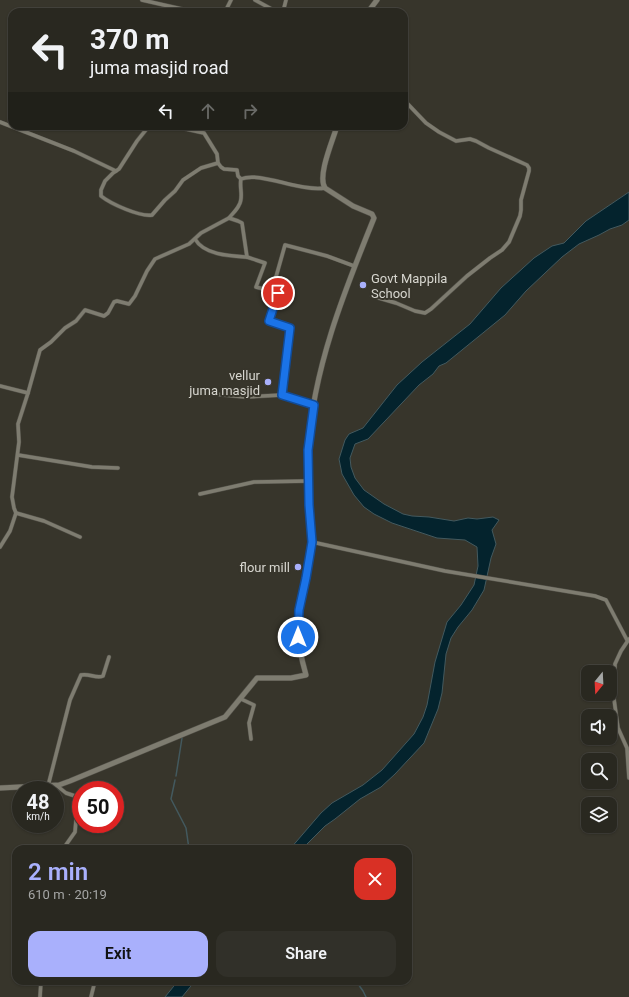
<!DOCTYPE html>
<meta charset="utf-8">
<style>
:root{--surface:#292820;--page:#313029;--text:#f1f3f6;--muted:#a5a6a5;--line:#45443e;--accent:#a9b0fc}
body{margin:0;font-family:Roboto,sans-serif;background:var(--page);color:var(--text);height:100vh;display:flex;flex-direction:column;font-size:15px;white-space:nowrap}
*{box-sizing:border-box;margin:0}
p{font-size:13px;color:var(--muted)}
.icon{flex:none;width:22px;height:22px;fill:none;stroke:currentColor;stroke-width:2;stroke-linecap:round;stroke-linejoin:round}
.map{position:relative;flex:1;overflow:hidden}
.details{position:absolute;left:12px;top:845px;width:400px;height:140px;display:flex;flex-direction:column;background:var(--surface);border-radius:12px;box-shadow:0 1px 3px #0004,0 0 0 1px var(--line)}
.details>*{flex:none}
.guide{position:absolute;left:8px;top:8px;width:400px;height:122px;border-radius:12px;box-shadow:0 1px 3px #0004,0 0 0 1px var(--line);background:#292820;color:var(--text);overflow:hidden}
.needle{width:26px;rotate:198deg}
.tools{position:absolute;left:581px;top:665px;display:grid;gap:8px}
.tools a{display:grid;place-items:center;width:36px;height:36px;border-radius:8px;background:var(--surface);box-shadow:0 1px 3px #0004,0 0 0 1px var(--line);font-size:20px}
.speed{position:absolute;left:12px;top:781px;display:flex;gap:8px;font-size:20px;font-weight:700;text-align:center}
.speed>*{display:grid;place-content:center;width:52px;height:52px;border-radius:50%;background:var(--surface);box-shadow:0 1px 3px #0004,0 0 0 1px var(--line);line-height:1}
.speed small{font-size:10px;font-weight:400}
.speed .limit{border:6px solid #d22;background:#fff;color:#111}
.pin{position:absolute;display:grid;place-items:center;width:34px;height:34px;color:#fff;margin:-17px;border:2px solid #fff;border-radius:50%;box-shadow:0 1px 4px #0007}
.me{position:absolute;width:44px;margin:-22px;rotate:0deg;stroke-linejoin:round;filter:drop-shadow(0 0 3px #0008)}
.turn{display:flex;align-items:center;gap:14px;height:84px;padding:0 16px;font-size:18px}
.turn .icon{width:52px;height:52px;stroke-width:2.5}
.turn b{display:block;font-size:28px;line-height:34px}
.lanes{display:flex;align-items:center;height:38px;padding:0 16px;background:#0003;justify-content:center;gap:20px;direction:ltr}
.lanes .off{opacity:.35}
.round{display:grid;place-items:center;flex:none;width:42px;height:42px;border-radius:12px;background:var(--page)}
.headline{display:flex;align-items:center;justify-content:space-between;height:68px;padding:0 16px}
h1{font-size:24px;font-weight:600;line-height:30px;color:var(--accent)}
.button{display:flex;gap:8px;margin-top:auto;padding:8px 16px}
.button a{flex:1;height:46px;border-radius:12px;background:var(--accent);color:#111;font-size:16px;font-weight:600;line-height:46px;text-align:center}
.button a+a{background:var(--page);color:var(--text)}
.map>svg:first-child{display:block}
.water{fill:#04232d;stroke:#43595e}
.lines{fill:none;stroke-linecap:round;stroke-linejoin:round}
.stream{stroke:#43595e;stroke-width:1.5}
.street-casing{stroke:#525048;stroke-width:4.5}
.secondary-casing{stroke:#525048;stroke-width:6}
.street{stroke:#7e7c70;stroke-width:3.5}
.secondary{stroke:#7e7c70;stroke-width:5}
.route-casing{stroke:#114b97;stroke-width:10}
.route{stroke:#1a73e8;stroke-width:7}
.poi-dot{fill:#a9b0fc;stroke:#37352b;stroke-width:1.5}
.labels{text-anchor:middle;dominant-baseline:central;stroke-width:4;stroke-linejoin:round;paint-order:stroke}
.poi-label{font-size:13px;fill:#d7d6cf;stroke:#37352b;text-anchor:end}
</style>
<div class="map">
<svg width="629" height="997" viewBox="0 0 629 997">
<rect width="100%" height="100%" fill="#37352b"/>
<g class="water">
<path d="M629,192V220L622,225L610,229L599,235L579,244L562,257L526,291L505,315L446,363L439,366L433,374L419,385L368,439L355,444L350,458L351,467L355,478L364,490L384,504L403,514L412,516L429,517L454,521L468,518L477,519L493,517L499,520L492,530L496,544L491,558L484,590L472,610L458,627L451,638L446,654L442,693L438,709L424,743L395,774L381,787L360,799L335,819L325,826L302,849H290L321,813L332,803L363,785L382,770L414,734L423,717L427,705L435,662L447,622L461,605L474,585L478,566L477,547L465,540L437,538L392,523L374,514L364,507L354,495L342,474L339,459L345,440L349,434L363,428L397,385L422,362L470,324L501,288L534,258L552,246L564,243L586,221Z"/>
<path d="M178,981H195L182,997H165Z"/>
</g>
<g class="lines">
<g class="stream">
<path d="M176,776L182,738"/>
<path d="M175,780L171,799L186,828L189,849"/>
<path d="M356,981L363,991L366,997"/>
</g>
<defs>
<g id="street">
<path d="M142,0L195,12"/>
<path d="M255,0L277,12"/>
<path d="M225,12L231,0"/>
<path d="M283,12L286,0"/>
<path d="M0,122L74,151L116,171"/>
<path d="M149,126L137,141L119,169L113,173L105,181L101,190V196C111,204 140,217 152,215L165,200L175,191L183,180L201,168L218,163L221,167L224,169L237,170L238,176L241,179"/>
<path d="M172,126L204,133L217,154L218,163"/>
<path d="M195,239C204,255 230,256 247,257"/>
<path d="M272,291L285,245L327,256L354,266"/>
<path d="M372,296L396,303L415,311L425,313L431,309L467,276L490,258L502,250L509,242L520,216L521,210V200L529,171V168L527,165L489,148L476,141L470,139L456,141L439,132L426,123L404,100"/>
<path d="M0,386L28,393L18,424L19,442L12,497L14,508L16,513L44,521L80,537"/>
<path d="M28,393L40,350L51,342L65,328L76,321L85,310L104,316L108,313L114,302L117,301L129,304L135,296L147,271L155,259L189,244L201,233L229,218"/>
<path d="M214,394L245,397L282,395"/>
<path d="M314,405L282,395L290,328L269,321L278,293L256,287L265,263L247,257L242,223L238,221L229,218C232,214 237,210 239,205C244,198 239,187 241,179C260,171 299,192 325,188"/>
<path d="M18,455L92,467L118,468"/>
<path d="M200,494L254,482L309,481"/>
<path d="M312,542L445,571L595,596L606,600L627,640"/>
<path d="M0,547L10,531L16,513"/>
<path d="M629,639L621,651L615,664L614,699L618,728L627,748L629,778"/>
<path d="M241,699L254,705L249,723L251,739"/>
<path d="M56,785L66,793L78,797L75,832L63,849"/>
<path d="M48,786L70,700L81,675C89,673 96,679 103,676L109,657"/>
<path d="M40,997L41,981"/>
<path d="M91,997L95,981"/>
</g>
<g id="secondary">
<path d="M368,12L377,0"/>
<path d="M0,788L59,785L70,781L225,717L257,678H291L306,675C300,654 295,631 299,609C303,587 310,566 312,544C313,532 310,519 309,507C308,489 307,469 308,450C313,369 344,292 374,218L372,214L353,206L325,188C317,176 333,140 337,126"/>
</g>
</defs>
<use href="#street" class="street-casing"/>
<use href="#secondary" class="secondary-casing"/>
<use href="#street" class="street"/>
<use href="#secondary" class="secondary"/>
</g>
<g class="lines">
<defs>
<path id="route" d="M278,293L269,321L290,328L282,395L314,405L308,450L309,505L312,542L306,578L299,610L298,637"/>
</defs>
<use href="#route" class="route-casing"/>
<use href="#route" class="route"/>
</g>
<g class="poi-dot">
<circle cx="363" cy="285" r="4"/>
<circle cx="268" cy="382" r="4"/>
<circle cx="298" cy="567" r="4"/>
</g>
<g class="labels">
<g class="poi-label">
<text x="371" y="278" text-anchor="start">Govt Mappila<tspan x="371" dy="15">School</tspan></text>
<text x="260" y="375">vellur<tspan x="260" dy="15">juma masjid</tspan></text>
<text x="290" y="567">flour mill</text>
</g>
</g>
</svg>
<div class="tools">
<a><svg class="needle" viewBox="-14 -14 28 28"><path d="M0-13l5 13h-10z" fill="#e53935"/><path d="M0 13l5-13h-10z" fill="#a5a6a5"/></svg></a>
<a><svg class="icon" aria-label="sound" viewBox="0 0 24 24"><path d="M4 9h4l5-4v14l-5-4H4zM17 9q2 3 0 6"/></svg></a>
<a><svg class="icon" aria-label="search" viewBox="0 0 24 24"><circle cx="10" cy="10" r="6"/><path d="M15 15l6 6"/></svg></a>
<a><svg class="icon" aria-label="layers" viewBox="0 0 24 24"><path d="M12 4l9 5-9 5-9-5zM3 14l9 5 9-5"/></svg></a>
</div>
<div class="speed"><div>48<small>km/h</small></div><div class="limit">50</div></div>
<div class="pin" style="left:278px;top:293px;background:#d93025"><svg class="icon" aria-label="arrive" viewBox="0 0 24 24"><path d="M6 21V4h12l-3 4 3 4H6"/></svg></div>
<svg class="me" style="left:298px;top:637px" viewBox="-20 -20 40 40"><circle r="17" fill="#1a73e8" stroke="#fff" stroke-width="3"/><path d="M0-11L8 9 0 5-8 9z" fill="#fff"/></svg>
<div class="guide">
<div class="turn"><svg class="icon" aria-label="left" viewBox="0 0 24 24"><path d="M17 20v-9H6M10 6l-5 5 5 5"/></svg><div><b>370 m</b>juma masjid road</div></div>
<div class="lanes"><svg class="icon" aria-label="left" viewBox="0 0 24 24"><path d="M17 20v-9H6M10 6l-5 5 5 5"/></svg><svg class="icon off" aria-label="ahead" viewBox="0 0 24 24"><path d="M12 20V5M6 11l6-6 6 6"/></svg><svg class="icon off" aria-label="right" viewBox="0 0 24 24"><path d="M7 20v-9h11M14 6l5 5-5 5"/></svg></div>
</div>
<section class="details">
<div class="headline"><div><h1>2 min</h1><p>610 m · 20:19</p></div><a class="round" style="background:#d93025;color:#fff"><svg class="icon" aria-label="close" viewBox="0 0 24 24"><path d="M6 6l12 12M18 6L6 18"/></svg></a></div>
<div class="button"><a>Exit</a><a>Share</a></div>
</section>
</div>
